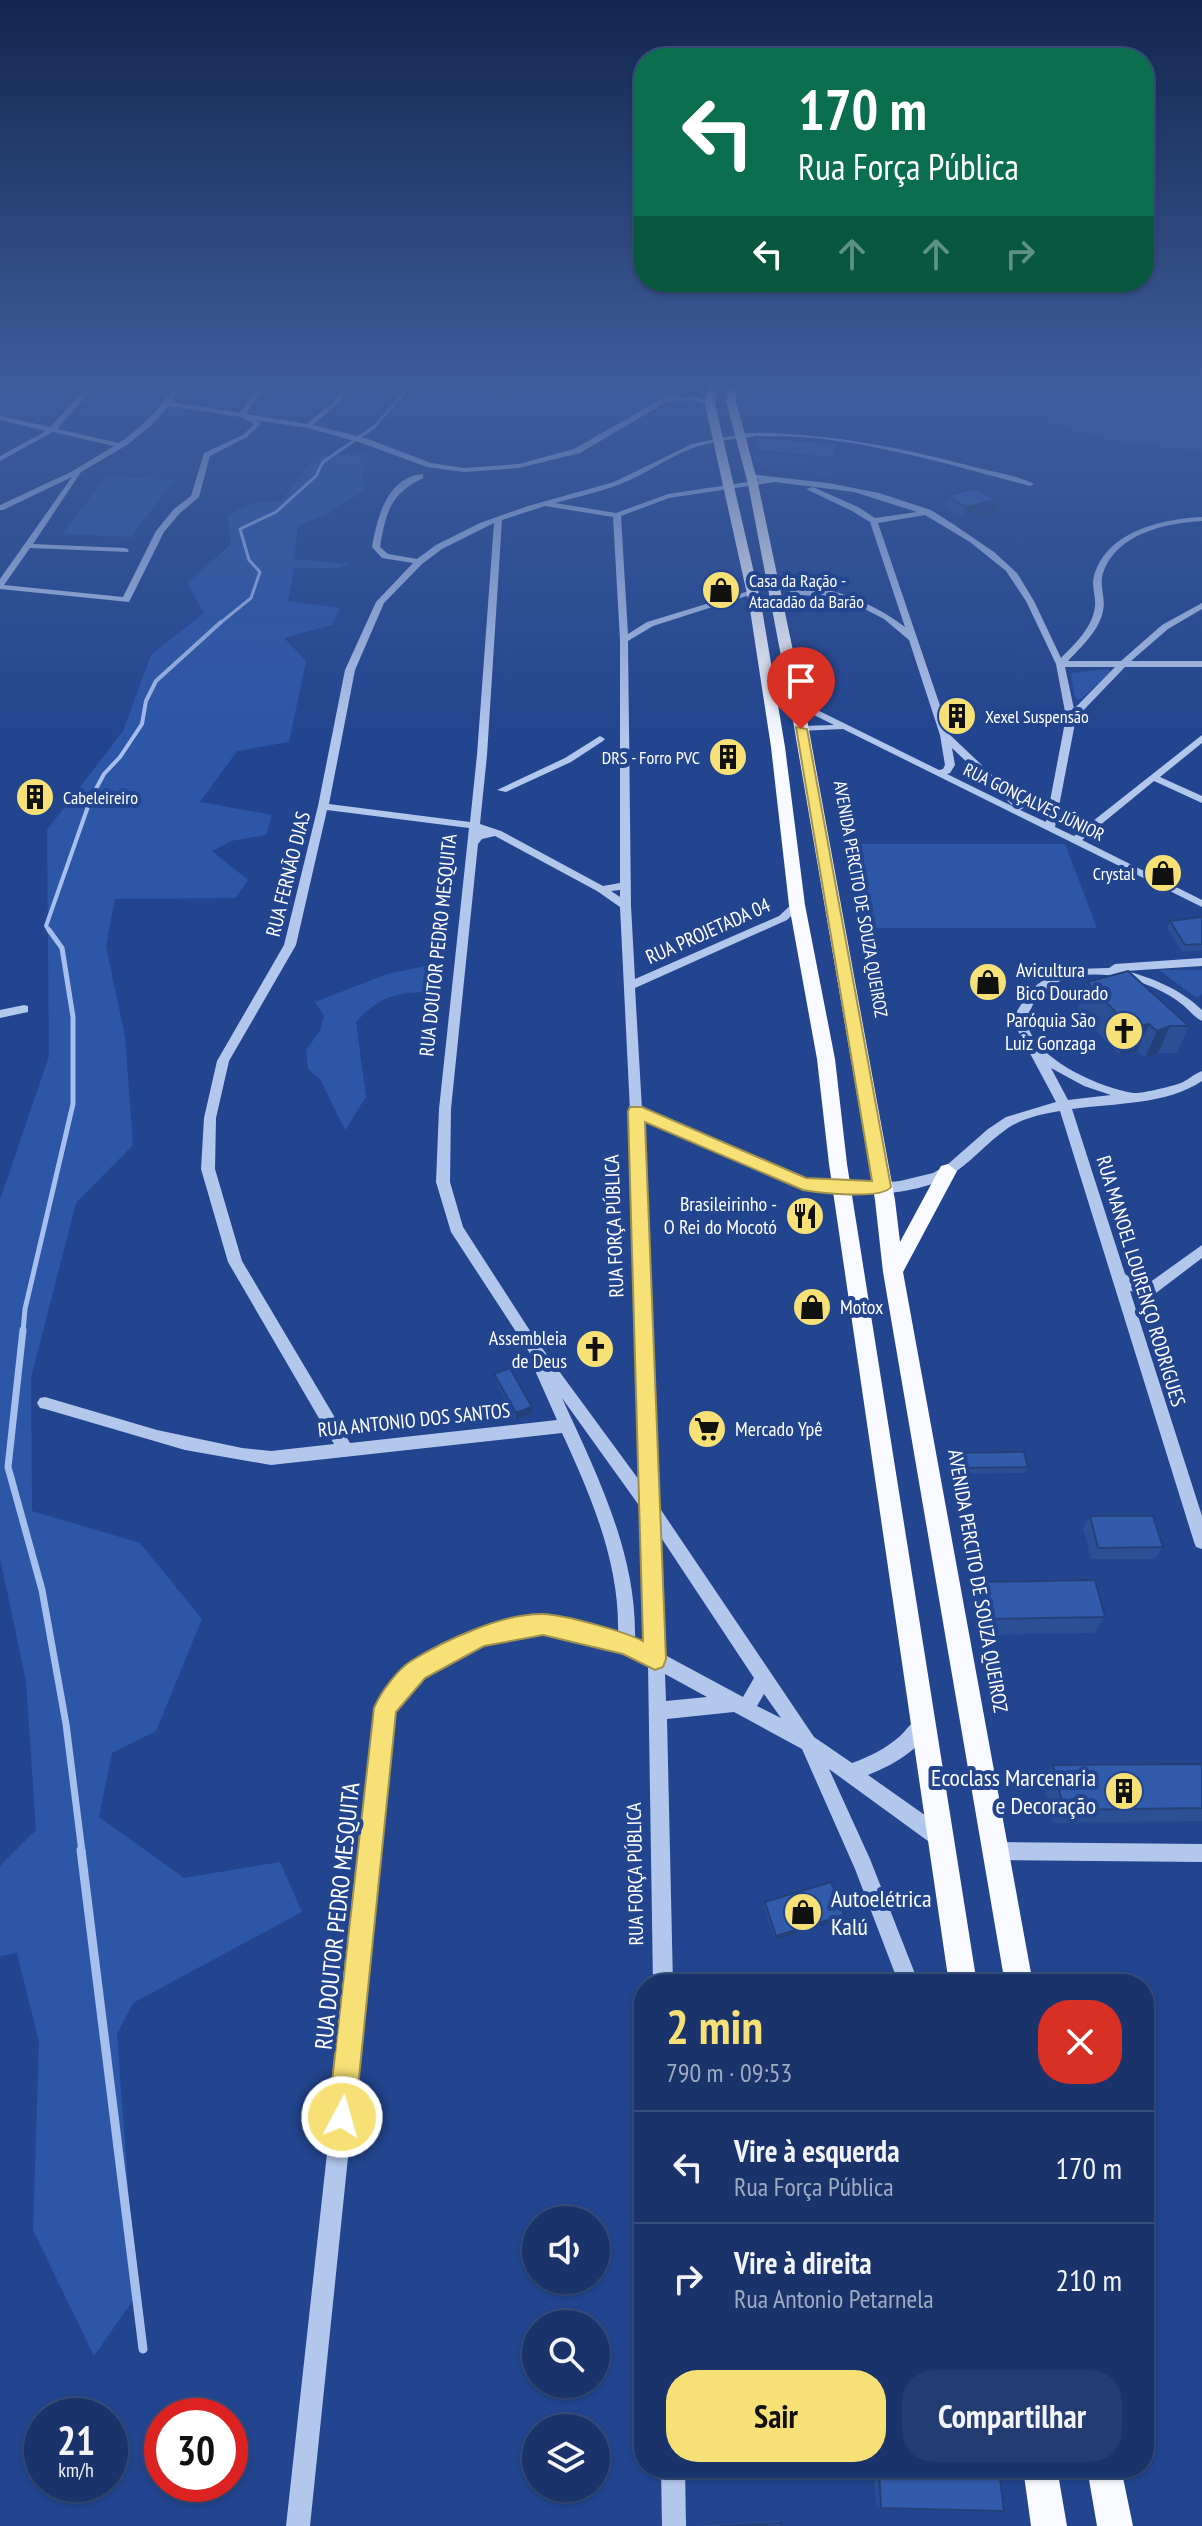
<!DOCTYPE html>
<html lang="pt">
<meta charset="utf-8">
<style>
:root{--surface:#1a346b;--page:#233c71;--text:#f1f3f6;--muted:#9faac1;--line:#384f7e;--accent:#f7e176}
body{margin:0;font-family:"PT Sans Narrow",sans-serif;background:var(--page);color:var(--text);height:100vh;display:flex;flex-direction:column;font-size:30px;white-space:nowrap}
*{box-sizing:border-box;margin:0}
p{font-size:26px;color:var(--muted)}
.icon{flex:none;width:44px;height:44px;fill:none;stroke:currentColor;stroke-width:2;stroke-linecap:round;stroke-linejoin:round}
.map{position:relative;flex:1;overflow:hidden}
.details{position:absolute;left:634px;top:1974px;width:520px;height:504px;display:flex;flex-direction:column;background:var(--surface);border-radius:32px;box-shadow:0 2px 6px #0004,0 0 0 2px var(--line)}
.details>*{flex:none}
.top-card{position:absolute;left:634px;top:48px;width:520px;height:244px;border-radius:32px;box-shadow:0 2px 6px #0004,0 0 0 2px var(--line);background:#0b6e4f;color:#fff;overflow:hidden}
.controls{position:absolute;left:522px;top:2206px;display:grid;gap:16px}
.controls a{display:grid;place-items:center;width:88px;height:88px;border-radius:50%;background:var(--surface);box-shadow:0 2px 6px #0004,0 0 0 2px var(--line);font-size:40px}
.speed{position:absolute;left:24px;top:2398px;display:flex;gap:16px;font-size:40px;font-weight:700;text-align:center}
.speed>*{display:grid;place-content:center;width:104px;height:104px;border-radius:50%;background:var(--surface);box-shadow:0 2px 6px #0004,0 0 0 2px var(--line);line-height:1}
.speed small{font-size:20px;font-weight:400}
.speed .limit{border:12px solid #d22;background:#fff;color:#111}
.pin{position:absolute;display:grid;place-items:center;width:68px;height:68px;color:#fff;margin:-82px -34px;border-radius:50% 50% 50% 0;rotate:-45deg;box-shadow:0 0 8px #0007}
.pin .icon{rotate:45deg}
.me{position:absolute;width:88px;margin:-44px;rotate:6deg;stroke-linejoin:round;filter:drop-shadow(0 0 6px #0008)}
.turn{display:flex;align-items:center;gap:28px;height:168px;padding:0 32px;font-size:36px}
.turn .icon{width:104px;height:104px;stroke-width:2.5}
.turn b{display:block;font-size:56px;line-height:68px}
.lanes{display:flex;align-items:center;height:76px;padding:0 32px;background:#0003;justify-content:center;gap:40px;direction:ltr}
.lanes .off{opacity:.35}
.round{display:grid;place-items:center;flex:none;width:84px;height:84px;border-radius:32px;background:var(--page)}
.summary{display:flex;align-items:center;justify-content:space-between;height:136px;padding:0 32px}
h1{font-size:48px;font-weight:600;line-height:60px;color:var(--accent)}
.cta{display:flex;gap:16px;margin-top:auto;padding:16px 32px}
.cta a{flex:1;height:92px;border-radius:32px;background:var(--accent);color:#111;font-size:32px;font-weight:600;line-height:92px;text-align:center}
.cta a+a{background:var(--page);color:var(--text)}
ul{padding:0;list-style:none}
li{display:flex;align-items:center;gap:24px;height:112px;padding:0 32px;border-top:2px solid var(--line)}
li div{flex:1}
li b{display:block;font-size:30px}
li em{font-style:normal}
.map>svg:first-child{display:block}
.green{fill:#2d56a7}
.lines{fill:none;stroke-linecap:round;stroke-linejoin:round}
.stream-far4{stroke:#a7bfed;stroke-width:3}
.stream-far3{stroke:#a7bfed;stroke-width:4}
.stream-far2{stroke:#a7bfed;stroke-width:5}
.stream-far1{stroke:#a7bfed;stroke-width:7}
.stream{stroke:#a7bfed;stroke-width:9}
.minor{fill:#b3c6ec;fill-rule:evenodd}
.major{fill:#f8faff;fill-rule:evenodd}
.wall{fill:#2c4e94}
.shaded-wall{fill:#244078}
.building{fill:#335bac;stroke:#244078;stroke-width:2}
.route{fill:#f7e176;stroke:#a1924d;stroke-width:2}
.labels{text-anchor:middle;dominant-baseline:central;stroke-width:8;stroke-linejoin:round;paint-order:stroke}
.far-poi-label{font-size:18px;fill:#fff;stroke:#23458f;text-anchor:start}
.far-street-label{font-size:18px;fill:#fff;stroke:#23458f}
.street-label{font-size:20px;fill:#fff;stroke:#23458f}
.poi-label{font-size:20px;fill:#fff;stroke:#23458f;text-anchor:start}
.near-poi-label{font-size:24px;fill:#fff;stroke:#23458f;text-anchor:end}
.near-street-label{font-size:24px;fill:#fff;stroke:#23458f}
</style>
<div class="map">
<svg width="1202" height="2526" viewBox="0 0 1202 2526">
<rect width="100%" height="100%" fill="#23458f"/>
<g class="green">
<path d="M898,386H1074L1142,401L1202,391V451L1132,444L1094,436L996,403Z"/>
<path d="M371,454L361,475L367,489L328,513L298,526L294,559L351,564L338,568H294L288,601L340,608L332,625L284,638L306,661L289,742L237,751L200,802L272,815L266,835L231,841L212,851L248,880L236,898L115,899L106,946L125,1037L133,1145L76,1203L31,1378L32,1511L140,1543L202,1619L156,1731L112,1753L99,1817L184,1878L280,1862L302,1912L133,2003L117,2034L136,2296L94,2356L33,2230L39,2041L17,1953L0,1956V1866L36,1830L26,1681L0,1558V1200L49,1056L47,830L123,731L151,655L204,613L187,583L231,544L228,516L249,504L282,500L315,456Z"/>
<path d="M107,476L174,480L131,537L62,534Z"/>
<path d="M1107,669L1112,671L1080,700L1075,698L1071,673Z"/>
<path d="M847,844H1065L1097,928H864Z"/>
<path d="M431,965L433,992C399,992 380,995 356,1022L366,1097L345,1130L320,1079L308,1069L306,1050L320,1031L324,1016L315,1002L387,974Z"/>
<path d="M1159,970H1202V994L1197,998Z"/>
</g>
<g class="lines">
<path class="stream-far4" d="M219,624L251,598L260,572L249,560L240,529L276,512L316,476L323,462L374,427L411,386"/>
<path class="stream-far3" d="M50,932L46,926L91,798L104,774L120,757L142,724L146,701L156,681L221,622"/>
<path class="stream-far2" d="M23,1332L25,1309L73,1104V1017L62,948L49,930"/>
<path class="stream-far1" d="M23,1330L8,1467L42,1590L66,1724L82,1852"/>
<path class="stream" d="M81,1850L143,2349"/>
<g class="minor">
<path d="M88,386H95L57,429L119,443C142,427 160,409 175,386H182L172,402L240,413L258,386H265L246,414L307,424L336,399L343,386H350L341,401L313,425L368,439L431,463L464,468L519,464L574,449L684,386H693L675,398L694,396L713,404L710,406L693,400L668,401L580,453L519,468L464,472L427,467L362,443L308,428L255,420L261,424L247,437L210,456L199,497L180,513L164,532L129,602L0,589V579L72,477L3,510H0V505L71,472L114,446L53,432L0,461V456L46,431L0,420V416L50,427ZM169,406L241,417L254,424L243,435L204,453L191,496L174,509L156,531L123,597L4,585L30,548L128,552L129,550L125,548L33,544L81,472L127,445L149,427Z"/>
<path d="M746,433C824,432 899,447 974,467C993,472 1017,475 1034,484L1030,486C933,461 806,419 707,444C679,450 656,468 630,480C606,491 580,496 555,503L616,513L668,494L761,480L747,478L746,476L750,474L828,483L879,493L931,510L953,524L994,552L1017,573L1034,601L1061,658C1075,644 1093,627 1095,606C1096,596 1091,586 1094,576C1107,531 1162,519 1202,517V521C1165,523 1116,534 1103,573C1099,586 1106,598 1103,611C1099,631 1081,647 1068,661H1121L1162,625L1202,603V609L1168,629L1131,661H1202V667H1125L1076,718L1055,827L1074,836L1202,735V743L1160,777L1202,796V803L1154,781L1082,840L1202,900V907L843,729L798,731L796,729L801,726L834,725L794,705L792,703L797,700L939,770L943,769L945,765L940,735L909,640L884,619L855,604L826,596L793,595L789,592C820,577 880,607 905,627L870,522L852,511L806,489L813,487L858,507L875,518L917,512L854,492L775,482L669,498L621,516L628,634L647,622L749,591L756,593L653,626L628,641L631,906L635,979L779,916L793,903H801L802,905L787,920L635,988L642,1109L805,1178L838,1182L880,1183L900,1181L933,1173L947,1165L988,1129L1006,1117L1056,1102L1017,1029V1011L1031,989L1048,977L1073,969L1109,968L1115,964L1202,958V966L1126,971C1155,979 1180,989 1202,1010V1021C1194,1017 1190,1011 1183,1005C1167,992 1144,982 1122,977C1091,971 1052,974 1034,1003C1029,1011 1026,1023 1030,1032C1046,1064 1100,1087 1133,1093C1141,1094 1173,1086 1181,1083C1188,1080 1194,1074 1202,1071V1081C1166,1105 1115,1103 1072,1109L1125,1274L1137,1282L1149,1283L1202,1245V1258L1156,1293L1151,1295L1130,1291L1202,1516V1549L1196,1547L1194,1542L1060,1111C1042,1114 1023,1118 1008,1128C986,1143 969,1165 946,1178C910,1197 839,1199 801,1187C783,1182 766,1173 750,1165C714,1150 678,1135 643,1119L659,1507L814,1737L852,1763C869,1757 885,1749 899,1737C907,1730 913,1719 923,1715L929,1718L932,1724C921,1750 893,1765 868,1775L946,1830L948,1837L946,1844L939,1846L932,1844L829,1769L870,1859L919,1984H899L855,1869L802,1749L734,1712L667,1719L673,1984H653L648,1664L623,1651L543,1633L483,1644L423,1676L394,1711L310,2526H286L376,1708L379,1702L411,1664L481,1628L543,1617L618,1634C620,1563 591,1496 562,1433L271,1465L185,1450L45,1409L40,1408L37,1403L40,1398L45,1397L157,1430L242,1448L271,1451L334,1444L228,1262L201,1169L204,1118L217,1061L284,945L318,806L345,670L376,602L413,563L382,558L372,547C377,518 387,477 423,474V478C390,494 386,512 380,547L388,554L417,559L436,545L480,523L528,506L614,482L692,444ZM545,506L613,517L620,640V883L603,886L501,831L480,824L487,755L502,520ZM925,515L970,542L1006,571L1026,601L1056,664L1066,717L1046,822L1020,810L1025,807L1024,805L950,735L878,523ZM494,523L477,755L470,822L329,804L355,670L384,603L422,564L442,549ZM1065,667H1115L1074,709ZM952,748L1014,807L947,774L950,773L955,765ZM327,810L469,828L439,1109L436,1182L451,1232L535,1361L533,1366L557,1420L350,1443L242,1261L215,1169L216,1118L229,1061L296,945ZM495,836L597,891L620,907L630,1111L642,1484L534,1337L463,1227L450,1182L451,1109L478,844L482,839ZM620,890V897L611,891ZM1051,1068L1084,1086L1111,1095L1068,1100ZM562,1398L643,1511L647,1646L635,1640C637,1553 597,1475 562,1398ZM660,1536L754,1678L743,1697L665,1655ZM665,1674L707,1697L666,1701ZM764,1694L781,1718L757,1706Z"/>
<path d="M600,736L605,739L603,741L571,762L506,792L497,790L565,758Z"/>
<path d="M24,1005L28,1006V1012L0,1018V1010Z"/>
<path d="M995,1842L1202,1844V1862L995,1860L988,1858L986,1851L988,1844Z"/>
<path d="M661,2468H685L686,2526H662Z"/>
</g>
<g class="major">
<path d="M708,386H718L715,404L761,603L785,747L805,905L835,1059L847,1164L977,1984H949L829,1164L817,1059L789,905L771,747L749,603L705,404Z"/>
<path d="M727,386H737L736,401L758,484L804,703L895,1200L900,1242L941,1166L948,1164L957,1171L903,1272L1033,1984H1005L883,1272L875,1200L790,703L748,484L726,401Z"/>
<path d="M1023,2468H1057L1067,2526H1031Z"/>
<path d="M1087,2468H1121L1133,2526H1097Z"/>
</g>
</g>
<g class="wall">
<path d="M755,437L837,443L832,476L757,469L753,455Z"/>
<path d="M947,496L995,513L964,519L945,508Z"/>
<path d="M1202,917V950L1182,952L1167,928L1170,921Z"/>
<path d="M1087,982L1189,1026L1177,1053H1158L1145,1058L1137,1051L1119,1055L1077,1010Z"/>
<path d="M494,1374L533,1413L516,1420L495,1380Z"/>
<path d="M950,1453L1028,1467L1025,1473L951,1474L948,1460Z"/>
<path d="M1090,1516L1163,1547L1155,1559H1091L1083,1528Z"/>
<path d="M982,1582L1105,1617L1094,1633L981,1635L974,1598Z"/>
<path d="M1202,1764V1821L1053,1823L1042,1778L1053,1765Z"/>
<path d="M765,1902L844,1915L842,1919L775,1940L764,1906Z"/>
<path d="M873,2468L936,2470L935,2468H991L999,2470L881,2508L876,2504Z"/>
<path d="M779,2521L781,2523V2526H689Z"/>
</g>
<g class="shaded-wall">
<path d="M997,500L995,513L964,519L966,507Z"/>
<path d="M1149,1024L1137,1051L1119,1055L1130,1027Z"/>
<path d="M1170,1026L1158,1053L1145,1058L1157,1031Z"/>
<path d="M532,1407L533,1413L516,1420V1413Z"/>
<path d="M844,1915L842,1919L775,1940L776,1936Z"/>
</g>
<g class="building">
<path d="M755,437L837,443L834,458L818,457L759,451Z"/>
<path d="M975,488L997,500L966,507L947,496Z"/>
<path d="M1202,917V944L1185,945L1170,921Z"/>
<path d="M1128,971L1189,1026H1170L1157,1031L1149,1024L1130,1027L1087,982Z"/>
<path d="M510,1368L532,1407L516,1413L494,1374Z"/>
<path d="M1024,1452L1028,1467L953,1468L950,1453Z"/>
<path d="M1090,1516H1153L1163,1547L1098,1548Z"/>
<path d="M1095,1580L1105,1617L990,1619L982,1582Z"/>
<path d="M1202,1764V1808L1064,1810L1053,1765Z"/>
<path d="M831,1882L844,1915L776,1936L765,1902Z"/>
<path d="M942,2469L999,2470L1004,2511L881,2508L879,2470L943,2473Z"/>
<path d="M781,2523V2526H720Z"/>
</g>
<linearGradient id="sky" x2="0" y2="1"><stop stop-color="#13264f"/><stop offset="0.52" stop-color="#3f5c9b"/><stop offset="1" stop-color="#3f5c9b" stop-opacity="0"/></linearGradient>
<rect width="1202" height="740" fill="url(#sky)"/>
<path class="route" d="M796,727L807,729L891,1187C881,1200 820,1193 803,1190L645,1122L666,1659L663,1667L655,1670L623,1654L543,1635L484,1646L425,1678L396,1712L355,2117L351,2127L342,2131L332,2127L328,2117L374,1708C380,1693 398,1669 411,1661C445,1640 504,1613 543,1614C566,1615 623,1631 643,1641L628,1111L630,1107H642L806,1178L872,1181Z"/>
<defs>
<symbol id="shop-disc" viewBox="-11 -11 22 22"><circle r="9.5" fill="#f7e176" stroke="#23458f"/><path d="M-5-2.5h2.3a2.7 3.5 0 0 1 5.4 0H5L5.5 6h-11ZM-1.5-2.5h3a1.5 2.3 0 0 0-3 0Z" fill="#111"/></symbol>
<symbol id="building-disc" viewBox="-11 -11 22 22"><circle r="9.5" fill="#f7e176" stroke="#23458f"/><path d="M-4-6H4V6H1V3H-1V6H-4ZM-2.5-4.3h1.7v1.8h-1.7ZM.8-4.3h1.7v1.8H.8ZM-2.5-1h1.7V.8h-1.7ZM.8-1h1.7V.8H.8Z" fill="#111"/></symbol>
<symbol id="church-disc" viewBox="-11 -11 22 22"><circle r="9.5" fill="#f7e176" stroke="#23458f"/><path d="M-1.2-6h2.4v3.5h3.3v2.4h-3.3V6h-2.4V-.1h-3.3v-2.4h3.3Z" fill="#111"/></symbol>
<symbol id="restaurant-disc" viewBox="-11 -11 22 22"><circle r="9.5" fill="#f7e176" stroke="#23458f"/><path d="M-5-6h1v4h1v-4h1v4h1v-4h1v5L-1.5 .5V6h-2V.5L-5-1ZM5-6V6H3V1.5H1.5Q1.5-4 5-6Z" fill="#111"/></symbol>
<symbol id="supermarket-disc" viewBox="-11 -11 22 22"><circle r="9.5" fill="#f7e176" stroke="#23458f"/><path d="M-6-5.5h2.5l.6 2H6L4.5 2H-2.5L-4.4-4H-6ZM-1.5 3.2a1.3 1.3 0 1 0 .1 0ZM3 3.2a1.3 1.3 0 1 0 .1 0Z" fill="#111"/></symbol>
</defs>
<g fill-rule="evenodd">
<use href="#shop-disc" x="699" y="568" width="44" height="44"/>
<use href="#building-disc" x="935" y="694" width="44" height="44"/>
<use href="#building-disc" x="706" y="735" width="44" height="44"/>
<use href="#building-disc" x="13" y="775" width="44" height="44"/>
<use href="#shop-disc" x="1141" y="851" width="44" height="44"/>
<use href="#shop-disc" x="966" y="960" width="44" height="44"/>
<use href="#church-disc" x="1102" y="1009" width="44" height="44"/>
<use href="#restaurant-disc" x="783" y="1194" width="44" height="44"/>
<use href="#shop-disc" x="790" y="1285" width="44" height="44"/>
<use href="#church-disc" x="573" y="1327" width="44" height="44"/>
<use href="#supermarket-disc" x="685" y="1407" width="44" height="44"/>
<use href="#building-disc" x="1102" y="1769" width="44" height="44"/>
<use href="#shop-disc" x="781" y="1890" width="44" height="44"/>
</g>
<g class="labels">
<g class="far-poi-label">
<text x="749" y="580">Casa da Ração -<tspan x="749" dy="21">Atacadão da Barão</tspan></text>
<text x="985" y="716">Xexel Suspensão</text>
<text x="700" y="757" text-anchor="end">DRS - Forro PVC</text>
<text x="63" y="797">Cabeleireiro</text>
<text x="1135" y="873" text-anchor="end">Crystal</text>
</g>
<g class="far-street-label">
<text transform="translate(1034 802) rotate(26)">RUA GONÇALVES JÚNIOR</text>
<text transform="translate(861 899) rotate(80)">AVENIDA PERCITO DE SOUZA QUEIROZ</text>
</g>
<g class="street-label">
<text transform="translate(288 874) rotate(-76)">RUA FERNÃO DIAS</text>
<text transform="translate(708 931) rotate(-24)">RUA PROJETADA 04</text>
<text transform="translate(438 945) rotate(-84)">RUA DOUTOR PEDRO MESQUITA</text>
<text transform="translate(614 1226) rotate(-92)">RUA FORÇA PÚBLICA</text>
<text transform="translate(1141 1281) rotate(73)">RUA MANOEL LOURENÇO RODRIGUES</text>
<text transform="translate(414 1420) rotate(-6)">RUA ANTONIO DOS SANTOS</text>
<text transform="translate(978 1581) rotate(80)">AVENIDA PERCITO DE SOUZA QUEIROZ</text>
<text transform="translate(635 1874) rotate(-91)">RUA FORÇA PÚBLICA</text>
</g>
<g class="poi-label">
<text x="1016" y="970">Avicultura<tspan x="1016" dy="23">Bico Dourado</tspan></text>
<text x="1096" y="1020" text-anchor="end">Paróquia São<tspan x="1096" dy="23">Luiz Gonzaga</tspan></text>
<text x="777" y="1204" text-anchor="end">Brasileirinho -<tspan x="777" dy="23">O Rei do Mocotó</tspan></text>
<text x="840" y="1307">Motox</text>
<text x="567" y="1338" text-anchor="end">Assembleia<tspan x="567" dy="23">de Deus</tspan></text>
<text x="735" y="1429">Mercado Ypê</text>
</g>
<g class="near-poi-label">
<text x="1096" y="1777">Ecoclass Marcenaria<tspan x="1096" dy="28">e Decoração</tspan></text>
<text x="831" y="1898" text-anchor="start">Autoelétrica<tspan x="831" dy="28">Kalú</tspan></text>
</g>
<g class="near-street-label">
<text transform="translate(337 1916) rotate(-84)">RUA DOUTOR PEDRO MESQUITA</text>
</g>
</g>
</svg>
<div class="controls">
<a><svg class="icon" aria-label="sound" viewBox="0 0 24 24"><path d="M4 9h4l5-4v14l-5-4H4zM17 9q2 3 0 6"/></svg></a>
<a><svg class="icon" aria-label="search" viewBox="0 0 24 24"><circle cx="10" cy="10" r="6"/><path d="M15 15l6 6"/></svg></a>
<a><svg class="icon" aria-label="layers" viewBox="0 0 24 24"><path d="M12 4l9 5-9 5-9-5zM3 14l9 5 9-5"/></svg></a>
</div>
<div class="speed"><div>21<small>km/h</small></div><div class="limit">30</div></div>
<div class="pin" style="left:801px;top:729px;background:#d93025"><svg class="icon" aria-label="arrive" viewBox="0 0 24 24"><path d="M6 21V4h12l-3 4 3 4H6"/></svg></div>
<svg class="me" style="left:342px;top:2117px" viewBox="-20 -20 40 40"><circle r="17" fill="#f7e176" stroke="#fff" stroke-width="3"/><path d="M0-11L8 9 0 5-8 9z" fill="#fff"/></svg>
<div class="top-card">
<div class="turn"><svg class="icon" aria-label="left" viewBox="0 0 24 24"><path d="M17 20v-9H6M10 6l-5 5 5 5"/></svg><div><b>170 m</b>Rua Força Pública</div></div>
<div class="lanes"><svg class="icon" aria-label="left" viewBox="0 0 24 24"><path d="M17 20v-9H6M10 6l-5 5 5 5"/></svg><svg class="icon off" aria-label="ahead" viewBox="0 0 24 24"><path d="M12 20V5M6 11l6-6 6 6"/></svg><svg class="icon off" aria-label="ahead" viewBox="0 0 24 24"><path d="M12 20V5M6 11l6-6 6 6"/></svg><svg class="icon off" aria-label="right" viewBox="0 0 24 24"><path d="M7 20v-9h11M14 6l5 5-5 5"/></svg></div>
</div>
<section class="details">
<div class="summary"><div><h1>2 min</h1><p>790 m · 09:53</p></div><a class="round" style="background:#d93025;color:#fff"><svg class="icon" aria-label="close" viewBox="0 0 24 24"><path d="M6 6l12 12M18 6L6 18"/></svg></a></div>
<ul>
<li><svg class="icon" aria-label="left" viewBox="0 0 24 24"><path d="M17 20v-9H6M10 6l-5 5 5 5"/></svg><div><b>Vire à esquerda</b><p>Rua Força Pública</p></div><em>170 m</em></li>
<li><svg class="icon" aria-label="right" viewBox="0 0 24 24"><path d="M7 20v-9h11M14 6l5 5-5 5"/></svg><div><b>Vire à direita</b><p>Rua Antonio Petarnela</p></div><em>210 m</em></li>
</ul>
<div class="cta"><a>Sair</a><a>Compartilhar</a></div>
</section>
</div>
